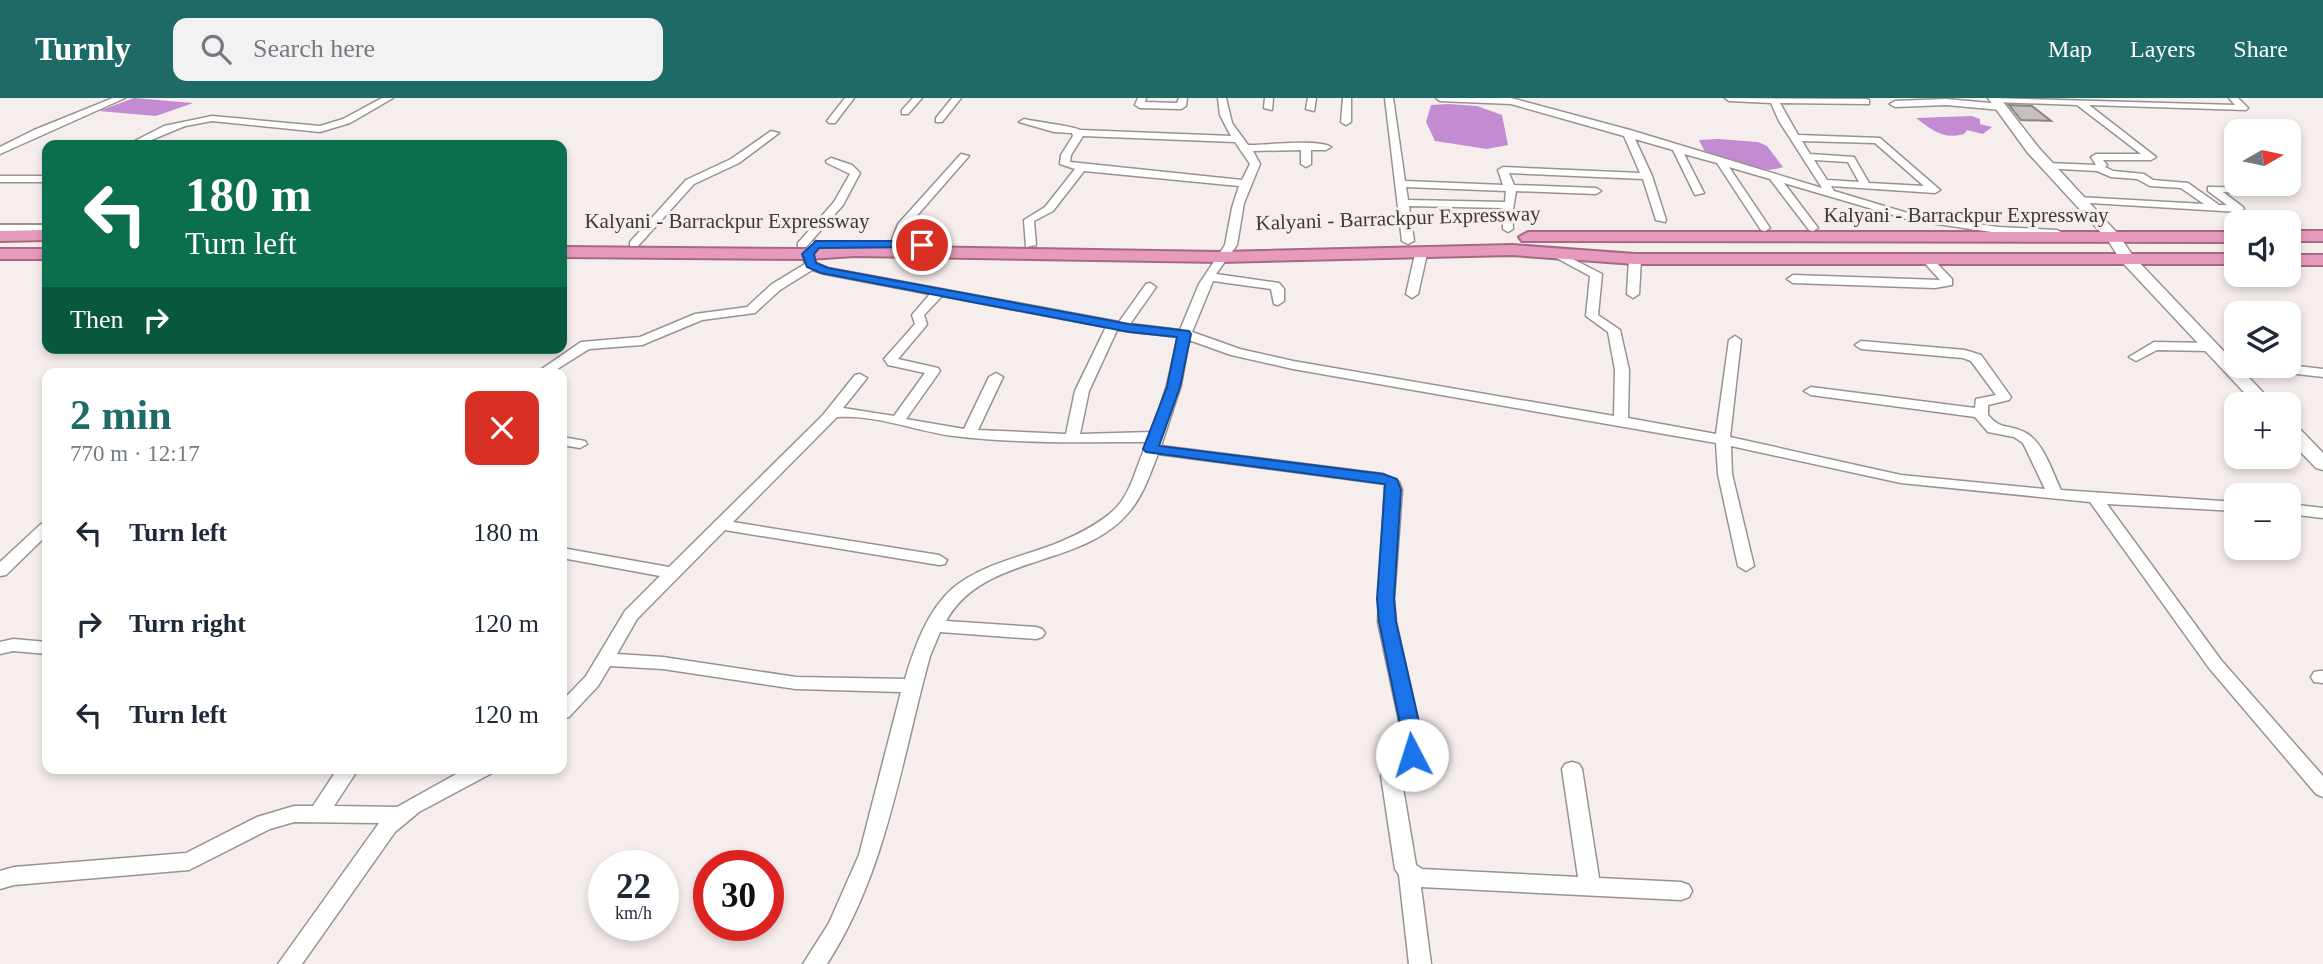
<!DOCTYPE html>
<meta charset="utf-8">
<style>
:root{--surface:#fff;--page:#f2f2f3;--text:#1f2937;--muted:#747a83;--accent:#1e6a66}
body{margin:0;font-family:Georgia,serif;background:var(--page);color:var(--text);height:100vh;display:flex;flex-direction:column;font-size:26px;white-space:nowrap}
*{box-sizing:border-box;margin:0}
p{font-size:23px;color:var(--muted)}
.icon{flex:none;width:38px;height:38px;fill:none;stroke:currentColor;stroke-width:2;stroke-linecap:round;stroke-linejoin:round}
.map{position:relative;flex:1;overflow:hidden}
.panel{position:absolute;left:42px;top:270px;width:525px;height:406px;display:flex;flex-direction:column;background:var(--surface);border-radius:14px;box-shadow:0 4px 10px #0003}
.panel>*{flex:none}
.hud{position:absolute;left:42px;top:42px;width:525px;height:214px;border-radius:14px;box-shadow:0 4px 10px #0003;background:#0b6e4f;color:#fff;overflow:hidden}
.needle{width:46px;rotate:81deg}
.buttons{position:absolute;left:2224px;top:21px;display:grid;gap:14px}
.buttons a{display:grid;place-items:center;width:77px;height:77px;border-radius:14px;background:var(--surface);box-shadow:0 4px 10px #0003;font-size:35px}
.speed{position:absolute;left:588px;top:752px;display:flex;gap:14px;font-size:35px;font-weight:700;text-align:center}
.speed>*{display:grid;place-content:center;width:91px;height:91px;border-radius:50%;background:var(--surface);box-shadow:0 4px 10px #0003;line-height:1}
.speed small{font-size:18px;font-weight:400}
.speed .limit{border:10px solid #d22;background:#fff;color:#111}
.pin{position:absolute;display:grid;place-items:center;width:60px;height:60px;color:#fff;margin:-30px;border:4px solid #fff;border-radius:50%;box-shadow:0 2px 7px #0007}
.me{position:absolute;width:77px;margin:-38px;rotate:355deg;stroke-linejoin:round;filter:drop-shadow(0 0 5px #0008)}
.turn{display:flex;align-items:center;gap:24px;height:147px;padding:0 28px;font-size:32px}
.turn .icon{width:91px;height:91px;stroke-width:2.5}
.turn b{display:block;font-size:49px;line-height:60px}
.then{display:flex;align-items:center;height:66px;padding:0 28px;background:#0003;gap:14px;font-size:26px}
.round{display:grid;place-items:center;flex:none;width:74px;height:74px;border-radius:14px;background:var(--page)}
.summary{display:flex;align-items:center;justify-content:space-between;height:119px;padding:0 28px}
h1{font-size:42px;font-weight:600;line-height:52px;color:var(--accent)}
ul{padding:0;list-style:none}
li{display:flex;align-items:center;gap:21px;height:91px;padding:0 28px}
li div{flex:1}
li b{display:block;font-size:26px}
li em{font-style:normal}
header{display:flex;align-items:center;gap:42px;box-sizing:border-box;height:98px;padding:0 35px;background:var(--accent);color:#fff}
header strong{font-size:33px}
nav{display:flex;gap:38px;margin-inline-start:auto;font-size:24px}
.search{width:490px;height:63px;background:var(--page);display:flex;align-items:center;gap:18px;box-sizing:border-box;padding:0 24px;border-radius:14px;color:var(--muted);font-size:26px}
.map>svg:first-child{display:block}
.water{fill:#c28bd2}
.building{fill:#c7c1bd;stroke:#8b8582;stroke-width:2}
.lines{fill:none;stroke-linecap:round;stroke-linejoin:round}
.minor-casing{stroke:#999291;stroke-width:3}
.tertiary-casing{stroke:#999291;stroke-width:4}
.secondary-casing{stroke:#999291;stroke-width:3}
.trunk-casing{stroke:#a76884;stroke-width:4}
.minor{fill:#fff;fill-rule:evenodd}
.tertiary{fill:#fff;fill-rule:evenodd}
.secondary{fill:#fff;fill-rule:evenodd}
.trunk{fill:#e69abe;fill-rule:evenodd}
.route{fill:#1a73e8;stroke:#114b97;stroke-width:2}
.labels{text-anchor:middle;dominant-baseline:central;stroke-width:6;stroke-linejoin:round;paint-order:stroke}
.far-street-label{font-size:21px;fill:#3c3938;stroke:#f6eeed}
</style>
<header>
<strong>Turnly</strong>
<div class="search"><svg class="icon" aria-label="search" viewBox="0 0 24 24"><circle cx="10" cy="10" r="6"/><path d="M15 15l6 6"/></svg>Search here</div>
<nav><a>Map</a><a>Layers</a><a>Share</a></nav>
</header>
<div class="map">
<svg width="2323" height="866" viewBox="0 0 2323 866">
<rect width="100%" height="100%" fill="#f6eeed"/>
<g class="water">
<path d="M134,0L193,5L156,18L99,13Z"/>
<path d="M1448,6L1477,8L1502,17L1508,47L1487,51L1435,43L1426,24L1431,7Z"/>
<path d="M1972,18L1980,21V26L1992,29L1983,36L1967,32L1964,36C1943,42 1932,32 1916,20Z"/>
<path d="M1718,41L1758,44L1767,48L1783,69C1758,78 1730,62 1706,56L1699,42Z"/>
</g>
<path class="building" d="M2009,7L2032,8L2051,23L2021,22Z"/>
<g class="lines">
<defs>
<g id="minor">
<path d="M113,0H125L0,56V49L34,32Z"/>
<path d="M382,0H393L350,25L320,34L212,23L185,28L139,47H127L164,28L212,18L320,28L343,21Z"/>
<path d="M845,0H854L835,25H829L827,23Z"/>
<path d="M913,0H922L908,16H902V12Z"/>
<path d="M952,0H961L942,24H936V20Z"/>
<path d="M1138,0H1146L1145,4L1177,5L1179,0H1187L1186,8L1181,11L1140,10L1135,7Z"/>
<path d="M1218,0H1226L1232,25L1248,47C1267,47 1318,41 1331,49L1326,52H1311V66L1306,69L1301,66V52L1253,53L1260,66L1244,105L1237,147L1216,176L1279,185L1284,191V203L1278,207L1274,206L1271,191L1213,183L1192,234L1240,251L1293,263L1614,318L1615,272L1608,234L1586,218L1590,178L1551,157V153L1555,152L1602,176L1598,217L1620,232L1629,272L1628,320L1716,336L1729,242L1735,238L1741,242L1730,339L1901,377L2045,391L2023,345L2014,339L1988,334L1975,319L1811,297L1804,293L1811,289L1975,310L1976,301L1996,297L1971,263L1963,260L1861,251L1855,247L1861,243L1965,252L1981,257L2011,299L2009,302L1988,307V317C2001,332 2006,326 2022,333C2043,341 2052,374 2061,392L2236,404V413L2107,406L2221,562L2323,678V699L2316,696L2209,570L2090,404L1901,385L1731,348L1732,376L1754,468L1746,473L1738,468L1718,376L1716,345L1293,271L1231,257L1189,242L1181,287L1161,348L1383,376L1399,384L1402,392L1394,501L1396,524L1425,654C1419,665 1404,666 1401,678L1416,767L1422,771L1578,779L1562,671L1565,666L1572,664L1579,666L1582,671L1599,780L1681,784L1689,787L1692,793L1689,799L1681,802L1421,789L1431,866H1409L1399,777L1395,771L1381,678L1387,663L1405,651L1378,524L1385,386L1158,356C1150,376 1143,398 1129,414C1082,471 983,455 946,523L1036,529L1042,531L1045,535L1042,539L1036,541L940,534L930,558C901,663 887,773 827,866H803L829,825L859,757L901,594L796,591L663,571L610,568L598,588L569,619L562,621V603L586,578L625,513L660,478L562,460V450L669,469L823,317L855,277L860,276L867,280L843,310L894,318L925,275L888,267L884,261L915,226L912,217L930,196L825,176L812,172L780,192L755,215L702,222L642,247L589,251L551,275H536L581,244L640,239L695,216L747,209L772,186L805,166L802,156L812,144L816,143L822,146L814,156L816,165L828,170L1119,224L1146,186L1150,185L1156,189L1130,226L1180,232L1199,186L1225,147L1232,110L1239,88L1084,73L1053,113L1034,123L1036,147L1026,149L1024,122L1045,109L1075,71L1060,66L1061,57L1073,38L1072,35L1054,34L1019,24L1024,21C1036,24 1073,28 1080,32L1231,38L1220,17ZM1083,38L1235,44L1250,66L1242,82L1070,64L1071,57ZM942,198L1106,229L1075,293L1066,336L978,332L1003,279L996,275L989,279L964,331L906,321L940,273L938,270L898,261L925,229L927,226L924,217ZM1117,232L1178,239L1167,287L1152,334L1080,336L1089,293ZM837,319C876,316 915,333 954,338C1018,346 1083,344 1148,344C1137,363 1133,393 1115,411C1098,427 1077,437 1055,446C1021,459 980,467 952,491C927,513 914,551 905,581L796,579L663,559L617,556L637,521L725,432L939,467L945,466L947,462L939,457L733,424Z"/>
<path d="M1265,0H1273L1272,12L1264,10Z"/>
<path d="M1308,0H1316L1314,13L1306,11Z"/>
<path d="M1343,0H1351V24L1346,27L1341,24Z"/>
<path d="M1385,0H1393L1405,83L1503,87L1498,72L1503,69L1640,75L1624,38L1511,6L1440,3L1436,0H1511L1630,32L1822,90L1779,23L1771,5L1729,3L1725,0L1866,1L1869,2V6L1780,5L1798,37L1880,40L1940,92L1935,95L1831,88L1834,93L1911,116L1998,129L2057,132L2063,135L2057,138L1998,135L1910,122L1784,85L1818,130L1813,133L1809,132L1770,81L1729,69L1770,130L1765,133L1761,132L1717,65L1684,56L1704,95L1695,97L1673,52L1635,41L1652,78L1666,122L1665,124L1656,122L1643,81L1509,75L1514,87L1596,90L1601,93L1596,96L1516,93L1512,117L1513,131L1508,134L1503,131V110L1409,108L1414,143L1408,146L1402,143ZM1802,43L1875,45L1924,88L1869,85L1854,59L1810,56ZM1814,62L1848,64L1859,84L1827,82ZM1406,89L1506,93L1505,104L1408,102Z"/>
<path d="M1991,0L2235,7L2229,0H2238L2248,10L2246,12L2089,7L2156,59L2151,62H2103L2107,67L2105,69L2113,73L2144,76L2153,82L2188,85L2219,107H2227L2208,93V89L2281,90L2286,93L2281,96L2223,94L2243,109L2244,111L2239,114L2074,104L2073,102L2078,99L2204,106L2181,90L2150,88L2137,81L2111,79L2097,73L2043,70L2042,68L2047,65L2096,67L2091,59L2096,56H2141L2077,7L1995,4Z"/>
<path d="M1946,1L2001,6L2006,9L2001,12L1946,7L1895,9L1890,6L1895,3Z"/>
<path d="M771,33L779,35L739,65L694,86L638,148H630V144L686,82L731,61Z"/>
<path d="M961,56L969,58L907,129L900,149H892L890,147L898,126Z"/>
<path d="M831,60L852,67L860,75L843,107L806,149H798V145L834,104L850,76L827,65L826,63Z"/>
<rect x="0" y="78" width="47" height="6"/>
<path d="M1421,153L1427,156L1418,196L1412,200L1406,196L1415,156Z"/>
<path d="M1926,157L1930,158L1952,181V187L1935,190L1793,185L1787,181L1793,177L1940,182L1920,160Z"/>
<path d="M1635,158L1641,161L1639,196L1633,200L1627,196L1629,161Z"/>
<path d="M2154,244L2209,245L2215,249L2209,253L2157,252L2136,263L2129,259Z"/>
<path d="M2289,267L2323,271V279L2261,272L2254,268Z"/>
<path d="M562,339L585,343L587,346L580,350L562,347Z"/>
<path d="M2289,406L2323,410V420L2289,416Z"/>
<path d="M47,424V437L6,477L0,478V464L41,426Z"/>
<path d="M13,541L47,544V556L13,553L0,556V544Z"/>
<path d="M2320,573H2323V585L2314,584L2311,579L2314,574Z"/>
<path d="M338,670H359L334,708L397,709L467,670H495L492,675L419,714L395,734L302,866H278L379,725L294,724L270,731L189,772L14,787L0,791V773L14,769L186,755L257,719L294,708H313Z"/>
</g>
<rect id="tertiary" x="0" y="127" width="47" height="8"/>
<g id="secondary">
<path d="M1988,0H2000L2038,49L2118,136L2133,158L2274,306H2255L2122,164L2107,141L2028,55Z"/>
<path d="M2289,325L2296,327L2323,355V372L2316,370L2289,342Z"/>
</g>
<g id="trunk">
<path d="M47,132V142L0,143V133Z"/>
<rect x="2289" y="133" width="34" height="10"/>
<path d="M1528,134H2236V144L1522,143L1519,139Z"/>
<path d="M1512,147L1635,156H2236V166H1635L1512,157L1220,164L855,158L808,161L562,159V149L808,151L855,148L1220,154Z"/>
<rect x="0" y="151" width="47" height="10"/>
<rect x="2289" y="157" width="34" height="10"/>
</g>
</defs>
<use href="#minor" class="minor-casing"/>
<use href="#tertiary" class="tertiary-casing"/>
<use href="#secondary" class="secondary-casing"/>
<use href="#trunk" class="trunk-casing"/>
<use href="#minor" class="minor"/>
<use href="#tertiary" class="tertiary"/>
<use href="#secondary" class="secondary"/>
<use href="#trunk" class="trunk"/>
</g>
<path class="route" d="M816,143H922L928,147L926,149L819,150L814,156L816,165L828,170L1129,226L1189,233L1191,236L1180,289L1159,348L1383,376L1397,381L1401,392L1394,501L1396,524L1425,650L1419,662L1412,664L1405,662L1402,657L1405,650L1379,524L1377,501L1385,386L1146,354L1143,351L1167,289L1177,239L1129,234L821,175L807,169L802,156Z"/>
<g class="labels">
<g class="far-street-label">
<text x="1966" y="117">Kalyani - Barrackpur Expressway</text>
<text transform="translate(1398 120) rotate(-2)">Kalyani - Barrackpur Expressway</text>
<text x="727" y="123">Kalyani - Barrackpur Expressway</text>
</g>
</g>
</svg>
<div class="buttons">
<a><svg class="needle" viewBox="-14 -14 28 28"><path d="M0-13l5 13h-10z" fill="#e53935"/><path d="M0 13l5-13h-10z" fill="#747a83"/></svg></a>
<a><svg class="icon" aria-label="sound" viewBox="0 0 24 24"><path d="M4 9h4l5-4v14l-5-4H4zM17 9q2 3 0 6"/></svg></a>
<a><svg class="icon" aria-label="layers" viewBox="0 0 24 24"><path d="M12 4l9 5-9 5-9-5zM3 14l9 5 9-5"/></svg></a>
<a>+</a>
<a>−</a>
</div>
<div class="speed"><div>22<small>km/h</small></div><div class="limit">30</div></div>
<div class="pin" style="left:922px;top:147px;background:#d93025"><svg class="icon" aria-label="arrive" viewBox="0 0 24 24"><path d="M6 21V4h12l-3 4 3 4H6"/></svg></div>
<svg class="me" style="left:1412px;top:657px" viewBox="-20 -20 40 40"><circle r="19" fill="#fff"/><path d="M0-13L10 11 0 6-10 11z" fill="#1a73e8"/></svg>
<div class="hud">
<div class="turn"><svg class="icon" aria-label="left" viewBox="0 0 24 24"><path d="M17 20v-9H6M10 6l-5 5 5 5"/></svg><div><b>180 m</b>Turn left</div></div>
<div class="then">Then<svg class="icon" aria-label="right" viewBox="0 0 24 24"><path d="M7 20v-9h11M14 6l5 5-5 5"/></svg></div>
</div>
<section class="panel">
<div class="summary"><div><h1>2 min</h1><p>770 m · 12:17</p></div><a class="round" style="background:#d93025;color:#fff"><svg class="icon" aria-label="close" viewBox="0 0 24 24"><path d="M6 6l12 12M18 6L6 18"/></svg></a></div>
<ul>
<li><svg class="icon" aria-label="left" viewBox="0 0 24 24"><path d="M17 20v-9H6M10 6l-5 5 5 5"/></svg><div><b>Turn left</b></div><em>180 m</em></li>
<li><svg class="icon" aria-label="right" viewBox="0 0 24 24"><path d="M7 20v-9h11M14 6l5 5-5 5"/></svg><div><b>Turn right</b></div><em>120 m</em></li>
<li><svg class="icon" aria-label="left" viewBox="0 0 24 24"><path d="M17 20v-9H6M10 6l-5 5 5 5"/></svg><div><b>Turn left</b></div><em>120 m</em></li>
</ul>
</section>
</div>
